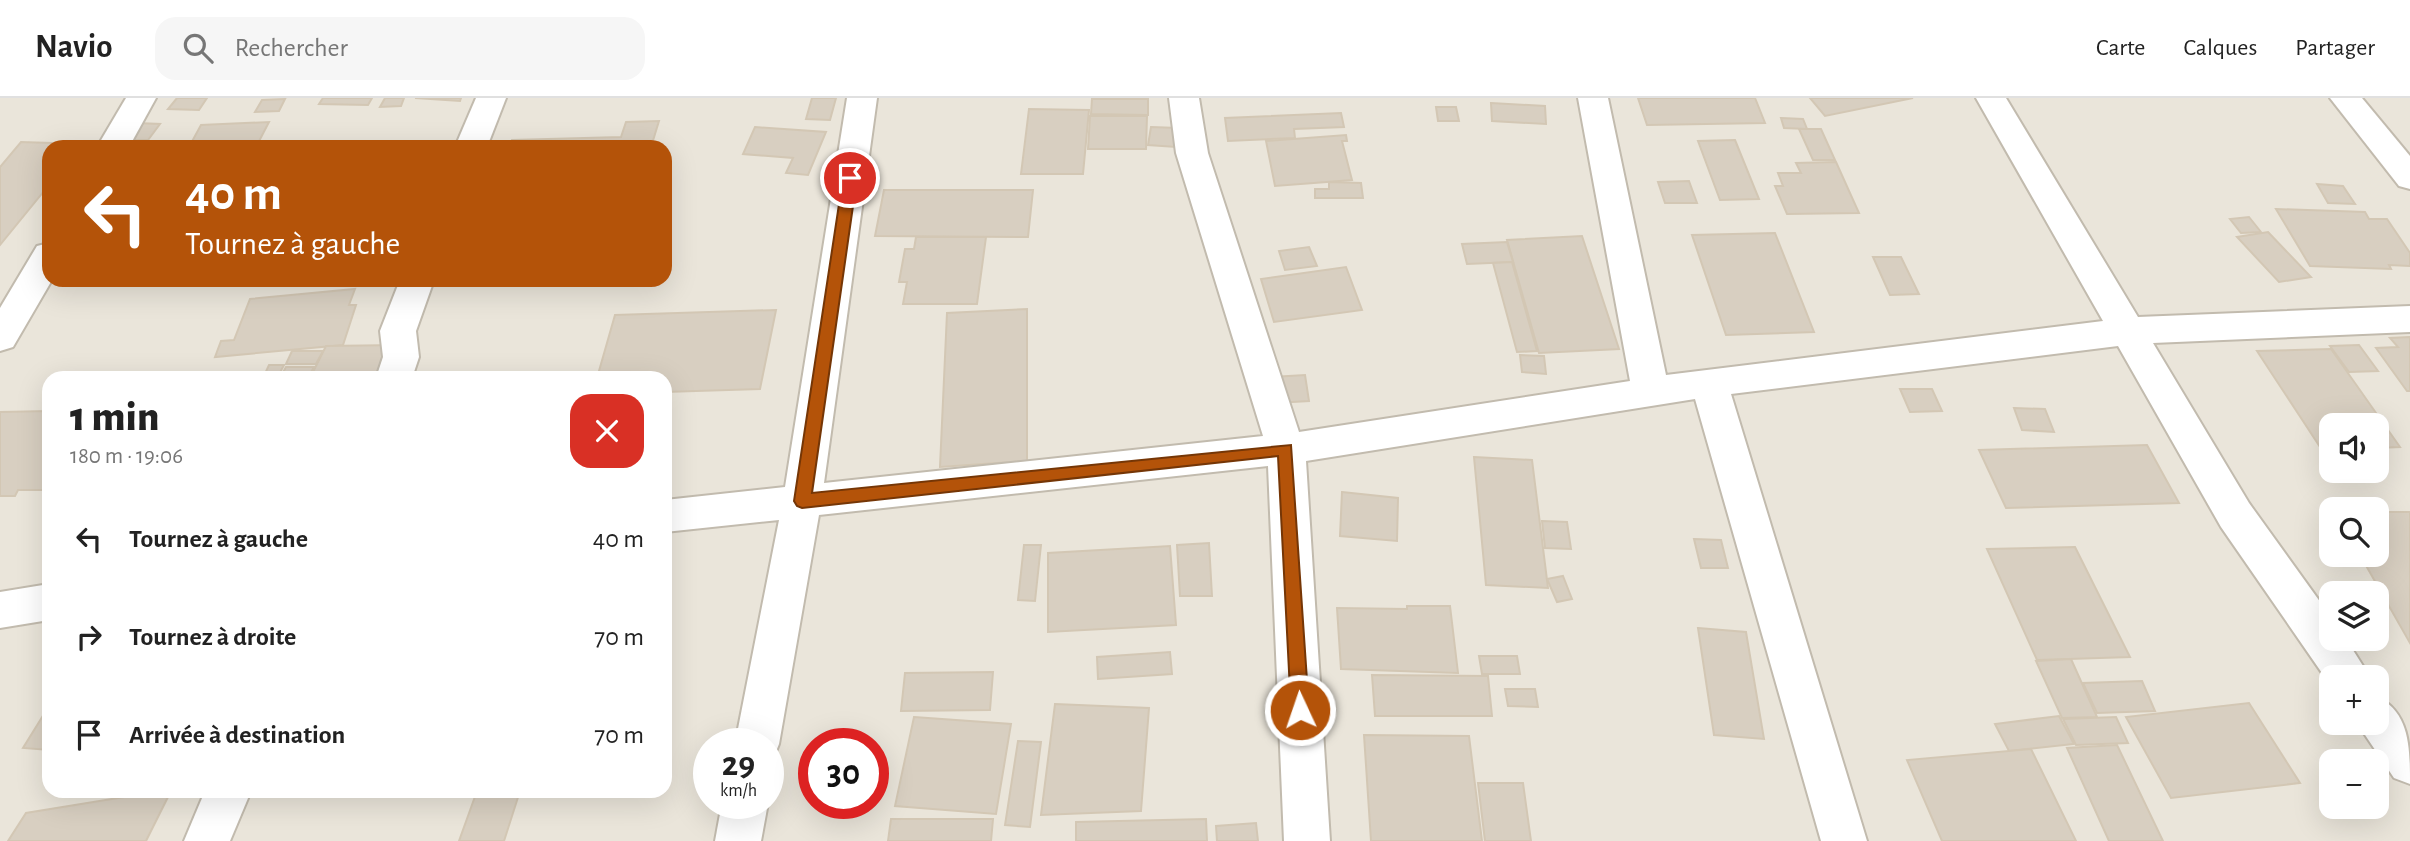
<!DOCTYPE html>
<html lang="fr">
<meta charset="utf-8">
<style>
:root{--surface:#fff;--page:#f6f6f6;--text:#222;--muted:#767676;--line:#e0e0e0}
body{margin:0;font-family:"Alegreya Sans",sans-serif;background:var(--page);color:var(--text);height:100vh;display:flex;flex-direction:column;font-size:26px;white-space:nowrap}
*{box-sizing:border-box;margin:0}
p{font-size:23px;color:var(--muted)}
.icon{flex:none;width:38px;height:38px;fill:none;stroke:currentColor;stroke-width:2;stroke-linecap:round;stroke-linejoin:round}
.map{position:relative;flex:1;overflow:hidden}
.panel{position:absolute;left:42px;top:273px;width:630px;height:427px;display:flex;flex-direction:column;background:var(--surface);border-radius:21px;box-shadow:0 7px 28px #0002}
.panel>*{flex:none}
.top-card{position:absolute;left:42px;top:42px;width:630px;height:147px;border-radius:21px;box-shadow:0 7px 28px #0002;background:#b45309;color:#fff;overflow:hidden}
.fabs{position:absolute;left:2319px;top:315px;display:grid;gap:14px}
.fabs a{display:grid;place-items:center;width:70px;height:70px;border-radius:14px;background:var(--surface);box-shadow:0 7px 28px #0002;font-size:35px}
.speed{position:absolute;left:693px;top:630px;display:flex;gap:14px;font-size:35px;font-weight:700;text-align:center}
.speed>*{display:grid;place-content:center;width:91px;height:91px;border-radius:50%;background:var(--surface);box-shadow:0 7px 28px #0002;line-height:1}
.speed small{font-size:18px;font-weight:400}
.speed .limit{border:10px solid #d22;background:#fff;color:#111}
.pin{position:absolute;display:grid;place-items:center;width:60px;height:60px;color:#fff;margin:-30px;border:4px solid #fff;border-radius:50%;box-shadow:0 2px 7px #0007}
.me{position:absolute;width:77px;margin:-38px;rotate:357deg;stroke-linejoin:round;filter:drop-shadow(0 0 5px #0008)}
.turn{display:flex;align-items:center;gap:24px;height:147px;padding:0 28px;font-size:32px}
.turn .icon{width:91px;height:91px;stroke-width:2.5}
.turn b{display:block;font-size:49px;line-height:60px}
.round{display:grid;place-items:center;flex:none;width:74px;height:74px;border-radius:21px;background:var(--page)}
.summary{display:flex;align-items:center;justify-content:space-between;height:119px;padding:0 28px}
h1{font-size:42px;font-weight:800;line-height:52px}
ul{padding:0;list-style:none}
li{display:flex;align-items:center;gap:21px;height:98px;padding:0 28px}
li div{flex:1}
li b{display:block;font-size:26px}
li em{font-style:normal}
header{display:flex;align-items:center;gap:42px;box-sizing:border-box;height:98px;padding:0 35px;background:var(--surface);border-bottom:2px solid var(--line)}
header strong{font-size:33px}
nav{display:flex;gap:38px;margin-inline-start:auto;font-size:24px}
.search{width:490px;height:63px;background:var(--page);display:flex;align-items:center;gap:18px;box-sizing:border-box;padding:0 24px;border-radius:21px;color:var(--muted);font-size:26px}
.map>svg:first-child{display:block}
.residential{fill:#eae5da;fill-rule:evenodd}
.building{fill:#d8cfc1;stroke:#d3c7b4;stroke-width:2}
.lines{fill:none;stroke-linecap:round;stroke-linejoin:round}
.minor-casing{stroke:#c2bbae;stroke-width:4}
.minor{fill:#fff;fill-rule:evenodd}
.route{fill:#b45309;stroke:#753606;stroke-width:2}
</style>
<header>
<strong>Navio</strong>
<div class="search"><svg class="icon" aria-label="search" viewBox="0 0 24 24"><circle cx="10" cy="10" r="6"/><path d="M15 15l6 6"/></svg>Rechercher</div>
<nav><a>Carte</a><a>Calques</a><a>Partager</a></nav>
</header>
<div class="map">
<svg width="2410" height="743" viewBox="0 0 2410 743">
<rect width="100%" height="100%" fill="#f6f3ec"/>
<path class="residential" d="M0,0H2410V743H0ZM49,49H665V182H49ZM49,280H665V693H49ZM2331,327H2376V373H2331ZM2331,411H2376V457H2331ZM2331,495H2376V541H2331ZM2331,579H2376V625H2331ZM709,646H768V705H709ZM814,646H873V705H814ZM2331,663H2376V709H2331Z"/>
<g class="building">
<path d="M177,0H207L199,12L168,11Z"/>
<path d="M323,0H372L368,7L319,6Z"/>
<path d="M385,0H404L401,8L380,9Z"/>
<path d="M415,0H461L460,3Z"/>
<path d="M812,0H836L830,22L806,21Z"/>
<path d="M1638,0H1755L1765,25L1647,27Z"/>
<path d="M1810,0H1913L1825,18Z"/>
<path d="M285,1L279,13L255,14L262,2Z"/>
<path d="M1092,1H1148V17L1091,16Z"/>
<path d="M1491,5L1545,8L1546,26L1492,23Z"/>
<path d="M1436,9H1456L1459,23H1438Z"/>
<path d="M1029,11L1089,12L1083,76H1021Z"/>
<path d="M1341,15L1344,29L1294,31L1295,40L1228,43L1225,20Z"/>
<path d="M1090,18H1147L1146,51H1088Z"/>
<path d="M1781,20L1803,21L1807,31L1784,30Z"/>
<path d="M659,23L651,49H510L512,42L621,39L626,24Z"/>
<path d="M269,24L256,49H189L201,27Z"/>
<path d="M136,25L160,26L148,42H123Z"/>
<path d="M755,29L826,34L808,77L786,75L793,60L743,56Z"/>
<path d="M1151,29L1178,30L1176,49L1148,47Z"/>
<path d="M1799,31H1821L1835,62H1813Z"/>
<path d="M1346,37L1347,43H1342L1352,82L1275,88L1266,43Z"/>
<path d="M1735,42L1759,101L1720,102L1698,43Z"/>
<path d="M21,44L82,46L80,49H49V87L0,147V69Z"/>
<path d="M1836,64L1859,115L1787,116L1775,88H1783L1778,75H1801L1796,65Z"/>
<path d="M1689,83L1697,105H1665L1658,84Z"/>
<path d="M1329,84L1361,85L1363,100H1315V91H1329Z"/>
<path d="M2317,86L2343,88L2355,106L2328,105Z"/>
<path d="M884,92H1033L1028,139L875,138Z"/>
<path d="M2276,111L2365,114L2369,121H2387L2410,155V168L2389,167L2391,171L2310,168Z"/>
<path d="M2249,119L2261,134L2241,135L2230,121Z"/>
<path d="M2268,134L2311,179L2279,184L2237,139Z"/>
<path d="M1775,135L1814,234L1726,237L1692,137Z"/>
<path d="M1582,138L1619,251L1539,255L1507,142Z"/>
<path d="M916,139H986L977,206H903L907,184H899L905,151H914Z"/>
<path d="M1507,144L1513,164L1467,166L1462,146Z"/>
<path d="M1309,149L1317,168L1285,172L1279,153Z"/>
<path d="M1873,159H1901L1919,196L1890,197Z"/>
<path d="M1512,164L1537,253L1517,254L1493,165Z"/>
<path d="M1346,169L1362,212L1274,224L1261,181Z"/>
<path d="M355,191L349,207H356L343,247L215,259L221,243L234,242L250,201Z"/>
<path d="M1027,211V363L940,369L947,215Z"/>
<path d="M776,212L760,291L665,294V280H597L615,217Z"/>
<path d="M2410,239V293H2407L2376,250L2398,249L2390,240Z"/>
<path d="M398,247L384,280H310L326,248Z"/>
<path d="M2359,247L2378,273L2349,274L2330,248Z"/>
<path d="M2331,251L2400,349L2376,350V327H2331V352H2322L2257,253Z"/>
<path d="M292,253H323L316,266H286Z"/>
<path d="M1520,257L1544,258L1546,276L1522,274Z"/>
<path d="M269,267H284L277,280H263Z"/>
<path d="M286,269H314L308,280H280Z"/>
<path d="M1305,277L1309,303L1275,305L1272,279Z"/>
<path d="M1900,291H1932L1942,313L1910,314Z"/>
<path d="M2014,310L2045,311L2054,334L2022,332Z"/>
<path d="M49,313V392H18L15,398H0V314Z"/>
<path d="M2147,347L2179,405L2006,410L1979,352Z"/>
<path d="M1474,359L1532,362L1548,490L1486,487Z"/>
<path d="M1342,394L1398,400L1397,443L1340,438Z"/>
<path d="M2376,414H2410V545L2360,457H2376Z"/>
<path d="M1542,423L1567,424L1571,451L1545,450Z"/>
<path d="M1694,441L1721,442L1728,470H1701Z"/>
<path d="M1209,445L1212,498H1180L1177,447Z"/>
<path d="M1024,447H1041L1035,503L1018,502Z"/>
<path d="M1170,448L1176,527L1048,534V455Z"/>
<path d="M2075,449L2130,559L2037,562L1987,451Z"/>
<path d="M1563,478L1572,501L1557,504L1547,481Z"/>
<path d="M1407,508H1450L1458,575L1341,571L1337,510L1407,511Z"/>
<path d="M1698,530L1746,534L1764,641L1714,637Z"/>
<path d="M1170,554L1172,576L1098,581L1097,559Z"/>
<path d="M1479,558H1517L1520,576H1482Z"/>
<path d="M2071,561L2097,619L2062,620L2036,563Z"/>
<path d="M993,574L990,612L901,613L905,575Z"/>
<path d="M1372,577L1488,578L1492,618H1375Z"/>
<path d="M2142,583L2155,613L2097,615L2083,585Z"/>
<path d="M1505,591H1535L1538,609L1508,608Z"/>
<path d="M2249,605L2300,685L2171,700L2126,619Z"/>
<path d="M1055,606L1149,610L1141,713L1041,717Z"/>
<path d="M49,608V652L23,650Z"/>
<path d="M2059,618L2074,646L2009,653L1995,626Z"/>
<path d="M914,619L1011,626L996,716L895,708Z"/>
<path d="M2116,619L2128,645L2076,647L2063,621Z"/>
<path d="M1364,637L1469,638L1482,743H1371Z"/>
<path d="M1018,643L1041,644L1030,729L1005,727Z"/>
<path d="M2117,647L2163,743H2109L2067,650Z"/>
<path d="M2031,651L2076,743H1942L1907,662Z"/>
<path d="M1478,685H1523L1531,743H1485Z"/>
<path d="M161,693H171L146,743H8L26,715Z"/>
<path d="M477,693H520L504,743H459Z"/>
<path d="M891,721H993L991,743H888Z"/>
<path d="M1206,721L1207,743H1076V724Z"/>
<path d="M1256,725L1258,743H1217L1216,728Z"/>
</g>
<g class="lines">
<defs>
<g id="minor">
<path d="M126,0H156L129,49H97Z"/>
<path d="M476,0H506L487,49H455Z"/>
<path d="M847,0H877L824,385L1263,338L1176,55L1169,0H1199L1208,55L1299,334L1630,283L1578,0H1608L1666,277L2103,223L1976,0H2006L2138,219L2410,208V234L2153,245L2249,405L2331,519V541H2346L2370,579H2331V588L2221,429L2118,248L1731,296L1867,743H1821L1695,301L1306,363L1330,743H1284L1268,368L819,417L779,646L773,661L768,662V646H735L779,422L665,434V402L785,389Z"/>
<path d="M2330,0H2362L2410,58V91L2399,88Z"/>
<path d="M49,145V182H52L13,249L0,253V210L37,148Z"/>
<path d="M400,182H434L416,233L419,259L412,280H376L383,259L380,233Z"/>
<path d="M49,486V522L0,530V494Z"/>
<path d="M2376,598C2410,614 2410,649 2410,686L2394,680L2357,625H2376Z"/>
<path d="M205,693H251L230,743H184Z"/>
<path d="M722,705H768L761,743H715Z"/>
</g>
</defs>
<use href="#minor" class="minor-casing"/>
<use href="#minor" class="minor"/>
</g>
<path class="route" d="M850,76L857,80L812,395L1291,347L1309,612L1306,618H1294L1291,612L1278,358L802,410L797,408L794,403L843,80Z"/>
</svg>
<div class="fabs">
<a><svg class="icon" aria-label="sound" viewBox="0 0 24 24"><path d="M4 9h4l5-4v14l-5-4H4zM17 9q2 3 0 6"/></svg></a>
<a><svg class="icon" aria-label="search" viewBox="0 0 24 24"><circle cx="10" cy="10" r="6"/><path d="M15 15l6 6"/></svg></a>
<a><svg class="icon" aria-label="layers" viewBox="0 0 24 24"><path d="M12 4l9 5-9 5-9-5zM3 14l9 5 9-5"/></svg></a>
<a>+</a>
<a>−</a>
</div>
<div class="speed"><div>29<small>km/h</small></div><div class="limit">30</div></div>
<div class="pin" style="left:850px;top:80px;background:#d93025"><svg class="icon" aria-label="arrive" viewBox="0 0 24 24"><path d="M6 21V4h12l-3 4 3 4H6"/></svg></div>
<svg class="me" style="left:1300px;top:612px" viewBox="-20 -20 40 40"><circle r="17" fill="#b45309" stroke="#fff" stroke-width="3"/><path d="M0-11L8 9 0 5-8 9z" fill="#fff"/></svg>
<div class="top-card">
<div class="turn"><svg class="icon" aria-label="left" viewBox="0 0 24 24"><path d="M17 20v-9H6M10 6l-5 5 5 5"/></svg><div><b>40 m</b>Tournez à gauche</div></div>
</div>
<section class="panel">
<div class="summary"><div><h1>1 min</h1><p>180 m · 19:06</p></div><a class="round" style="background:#d93025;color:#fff"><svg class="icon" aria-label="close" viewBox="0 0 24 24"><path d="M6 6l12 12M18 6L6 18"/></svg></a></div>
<ul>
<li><svg class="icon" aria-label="left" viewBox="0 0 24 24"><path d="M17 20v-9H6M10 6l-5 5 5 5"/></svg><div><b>Tournez à gauche</b></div><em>40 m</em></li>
<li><svg class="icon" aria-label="right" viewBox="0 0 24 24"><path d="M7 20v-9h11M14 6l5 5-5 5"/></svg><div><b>Tournez à droite</b></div><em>70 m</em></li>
<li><svg class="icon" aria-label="arrive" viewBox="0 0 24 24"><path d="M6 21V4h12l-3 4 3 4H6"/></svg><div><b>Arrivée à destination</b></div><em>70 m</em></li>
</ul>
</section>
</div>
